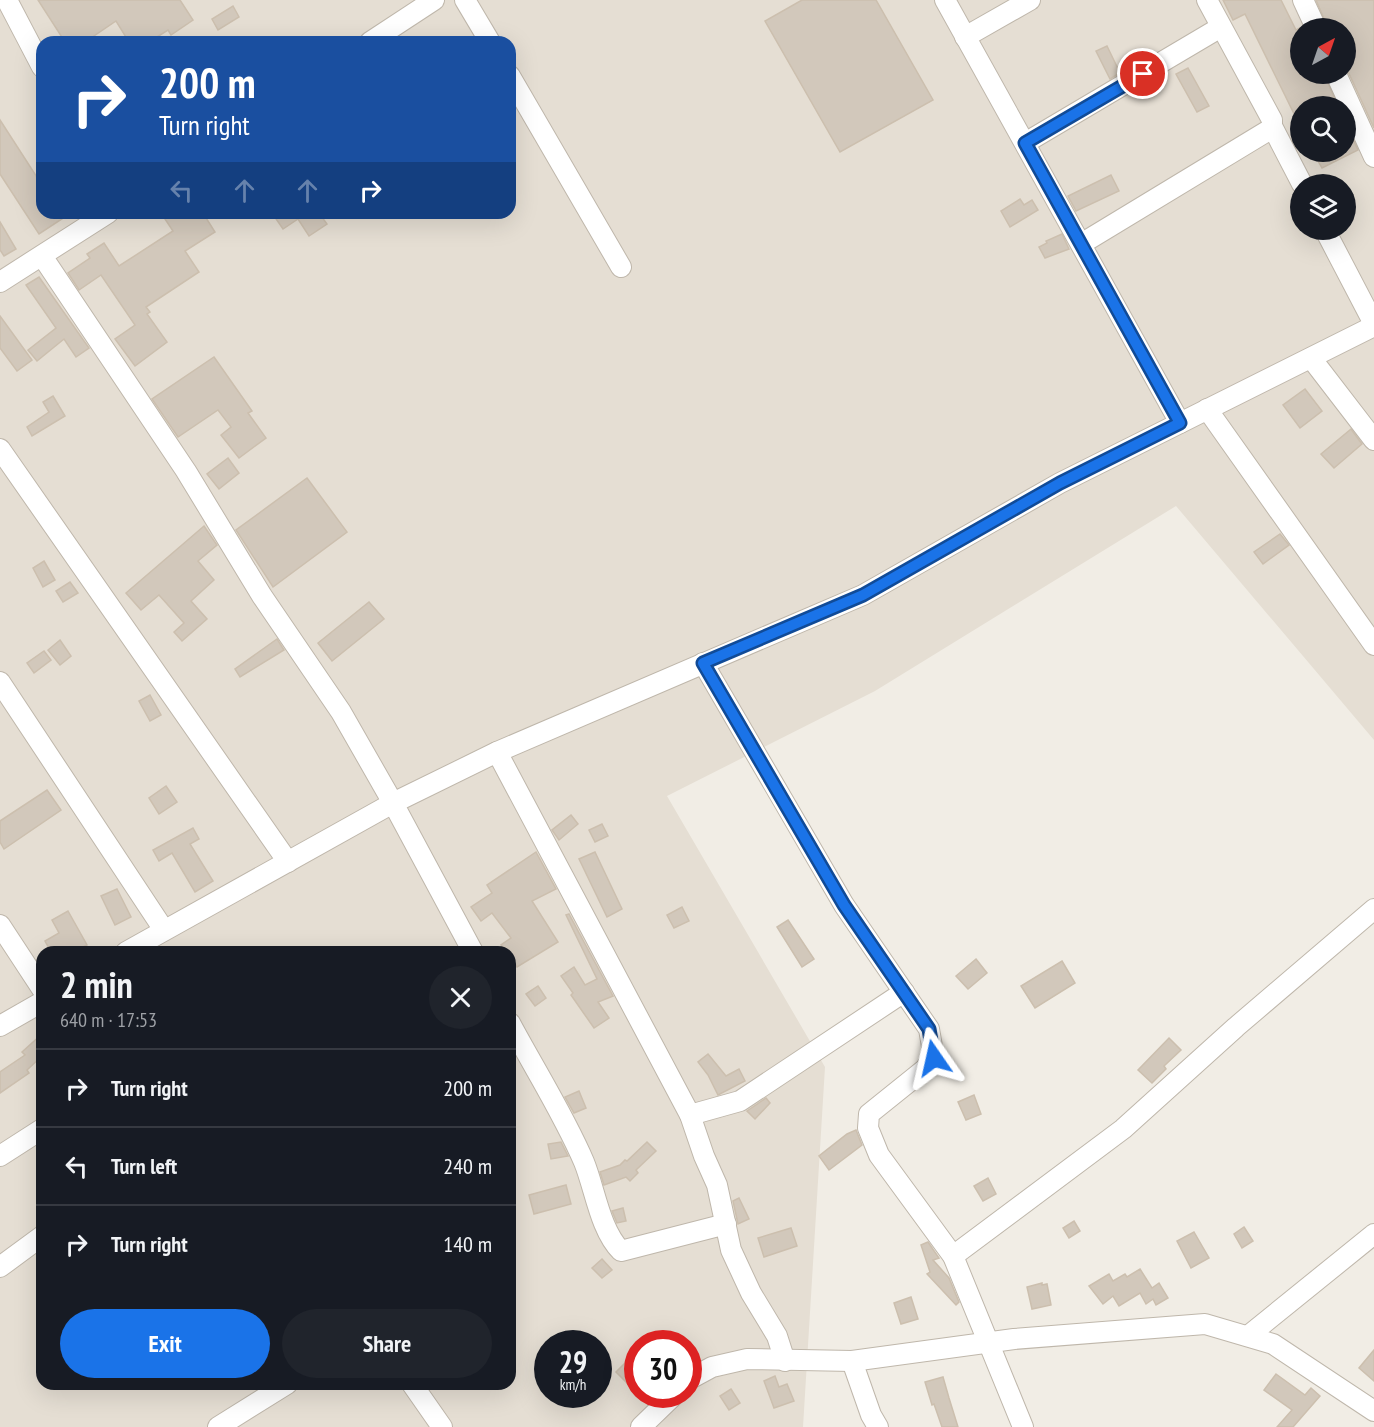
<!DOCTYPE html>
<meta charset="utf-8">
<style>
:root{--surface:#171b24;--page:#20242c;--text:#f1f3f6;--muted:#9ea1a6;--line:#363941;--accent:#1a73e8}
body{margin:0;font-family:"PT Sans Narrow",sans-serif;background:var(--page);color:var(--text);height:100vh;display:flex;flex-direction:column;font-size:22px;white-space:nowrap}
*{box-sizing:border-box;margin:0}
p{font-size:20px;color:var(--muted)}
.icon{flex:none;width:33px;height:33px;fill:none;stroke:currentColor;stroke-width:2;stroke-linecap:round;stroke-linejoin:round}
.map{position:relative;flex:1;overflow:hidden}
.drawer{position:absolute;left:36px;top:946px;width:480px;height:444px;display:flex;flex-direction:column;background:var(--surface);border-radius:18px;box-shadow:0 6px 24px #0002}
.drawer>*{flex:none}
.top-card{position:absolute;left:36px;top:36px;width:480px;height:183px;border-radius:18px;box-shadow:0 6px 24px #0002;background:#1a4fa0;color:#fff;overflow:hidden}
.needle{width:39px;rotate:40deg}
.controls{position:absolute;left:1290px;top:18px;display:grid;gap:12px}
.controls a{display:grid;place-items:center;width:66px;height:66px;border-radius:50%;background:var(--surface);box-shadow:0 6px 24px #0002;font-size:30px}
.speed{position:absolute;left:534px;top:1330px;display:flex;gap:12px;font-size:30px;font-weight:700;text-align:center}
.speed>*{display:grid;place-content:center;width:78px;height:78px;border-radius:50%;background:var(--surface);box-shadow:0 6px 24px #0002;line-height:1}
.speed small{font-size:15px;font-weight:400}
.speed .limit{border:9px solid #d22;background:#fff;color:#111}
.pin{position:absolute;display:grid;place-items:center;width:51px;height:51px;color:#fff;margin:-26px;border:3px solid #fff;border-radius:50%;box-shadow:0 2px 6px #0007}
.me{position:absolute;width:66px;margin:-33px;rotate:349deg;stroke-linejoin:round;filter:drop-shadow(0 0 4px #0008)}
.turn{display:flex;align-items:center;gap:21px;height:126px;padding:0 24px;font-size:27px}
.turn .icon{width:78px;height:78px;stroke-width:2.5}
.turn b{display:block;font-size:42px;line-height:51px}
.lanes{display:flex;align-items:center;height:57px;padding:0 24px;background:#0003;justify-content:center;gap:30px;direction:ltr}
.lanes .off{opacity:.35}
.round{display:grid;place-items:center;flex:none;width:63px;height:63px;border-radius:32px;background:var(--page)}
.overview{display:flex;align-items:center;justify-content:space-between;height:102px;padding:0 24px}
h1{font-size:36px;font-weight:800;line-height:45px}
.primary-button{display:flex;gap:12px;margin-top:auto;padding:12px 24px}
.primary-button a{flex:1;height:69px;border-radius:36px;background:var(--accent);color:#fff;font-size:24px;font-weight:800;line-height:69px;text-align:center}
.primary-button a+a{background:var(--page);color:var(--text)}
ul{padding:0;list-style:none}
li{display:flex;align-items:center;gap:18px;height:78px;padding:0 24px;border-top:2px solid var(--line)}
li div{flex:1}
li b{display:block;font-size:22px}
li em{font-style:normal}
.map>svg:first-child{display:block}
.residential{fill:#e5ded3;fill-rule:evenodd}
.building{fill:#d2c8bb;stroke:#ccbfae;stroke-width:1.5}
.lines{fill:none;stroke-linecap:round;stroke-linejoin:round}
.minor-casing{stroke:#bfb7ab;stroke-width:22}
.minor{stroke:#fff;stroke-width:20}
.route-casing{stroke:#114b97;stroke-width:15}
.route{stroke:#1a73e8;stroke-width:10}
</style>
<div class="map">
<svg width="1374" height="1427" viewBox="0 0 1374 1427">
<rect width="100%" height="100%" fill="#f1ede5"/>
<path class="residential" d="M0,0H1374V740L1176,506L875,691L667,796L825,1067L803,1427H0ZM1300,28H1346V74H1300ZM42,42H510V213H42ZM1300,106H1346V152H1300ZM1300,184H1346V230H1300ZM42,952H510V1384H42ZM548,1344H598V1395H548ZM638,1344H688V1395H638Z"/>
<g class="building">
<path d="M38,0H180L193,20L171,35L168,30L149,42H129L116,21L85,42H65Z"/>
<path d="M802,0H876L933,100L840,152L765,21Z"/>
<path d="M1223,0H1281L1296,30L1300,28V74H1324L1338,106H1300V126L1245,14L1233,20Z"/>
<path d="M1316,0H1374V128L1346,67V28H1328Z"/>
<path d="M233,6L239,17L218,30L212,19Z"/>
<path d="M1107,46L1120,73L1110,79L1096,51Z"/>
<path d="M1188,68L1209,106L1197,112L1176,74Z"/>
<path d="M0,120L42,185V213H71L39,234L0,174Z"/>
<path d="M1346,124L1358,150L1322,168L1313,152H1346Z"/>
<path d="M1111,175L1119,191L1076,211L1068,196Z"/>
<path d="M1020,199L1024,205L1032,200L1038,210L1010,227L1001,211Z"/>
<path d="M161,213H203L215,232L185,251L199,272L146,307L150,312L147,314L167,342L135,366L115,339L135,325L101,275L79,290L68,273L90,258L87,254L104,243L119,266L173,231Z"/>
<path d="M272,213H319L327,224L309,236L298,219L283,229Z"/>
<path d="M0,222L16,249L4,256L0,250Z"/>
<path d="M1062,234L1069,249L1045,258L1039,247L1047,243L1046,241Z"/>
<path d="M39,277L89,348L76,357L64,339L37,361L28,350L56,328L26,285Z"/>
<path d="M0,316L32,360L17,371L0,348Z"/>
<path d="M214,357L252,411L248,413L266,438L239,458L221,435L231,427L218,410L178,437L152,399Z"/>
<path d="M1305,389L1322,411L1300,428L1283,405Z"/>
<path d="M53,396L65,416L32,436L27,427L49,412L43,402Z"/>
<path d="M1351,429L1362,444L1334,468L1321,454Z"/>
<path d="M228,458L239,473L219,489L207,474Z"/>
<path d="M307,478L347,532L273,587L236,530Z"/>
<path d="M204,526L217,545L198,561L214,580L191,601L207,619L182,641L174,632L184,623L159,595L141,610L126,593Z"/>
<path d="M1280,534L1289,545L1263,564L1254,552Z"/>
<path d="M44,561L55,580L43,587L33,568Z"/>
<path d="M70,582L78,593L63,602L56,591Z"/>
<path d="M369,602L384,619L332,661L318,643Z"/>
<path d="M277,639L284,650L240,677L235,669Z"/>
<path d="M60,640L71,656L60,665L48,650Z"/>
<path d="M44,651L51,660L34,673L27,663Z"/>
<path d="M150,695L161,715L150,721L139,701Z"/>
<path d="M166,786L177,802L159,814L149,798Z"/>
<path d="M47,790L61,810L4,849L0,842V821Z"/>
<path d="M571,815L578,824L559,840L552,830Z"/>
<path d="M602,824L608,836L595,842L589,830Z"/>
<path d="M193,828L199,839L190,844L213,881L195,892L172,853L159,861L153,850Z"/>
<path d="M536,852L556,889L532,901L558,942L517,967L510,957V952H507L501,945L511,938L492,913L481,921L471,907L492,893L487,885Z"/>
<path d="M595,852L622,909L607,917L579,859Z"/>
<path d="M117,889L131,917L115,925L101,896Z"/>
<path d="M682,907L689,921L674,928L667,915Z"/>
<path d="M68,911L87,945L73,952H51L45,941L59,933L52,920Z"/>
<path d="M569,914L613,996L598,1002L609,1018L594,1028L571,995L573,993L561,976L574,967L585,985L597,979L566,915Z"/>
<path d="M788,920L814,959L802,967L777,927Z"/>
<path d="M976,959L987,973L968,989L956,976Z"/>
<path d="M1062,961L1075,983L1035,1008L1021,986Z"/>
<path d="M538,986L546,998L535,1006L526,994Z"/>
<path d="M42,1034V1056L27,1070L29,1073L0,1093V1072L25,1055L22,1052Z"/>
<path d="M1169,1038L1181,1050L1164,1066L1166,1069L1152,1083L1138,1070Z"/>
<path d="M708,1054L726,1076L739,1069L745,1081L718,1095L708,1075L698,1062Z"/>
<path d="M579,1091L586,1108L574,1113L565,1097Z"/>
<path d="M974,1095L981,1114L966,1120L958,1102Z"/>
<path d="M766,1098L770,1103L755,1119L747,1111Z"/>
<path d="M856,1130L862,1145L829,1170L819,1156L847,1134Z"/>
<path d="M561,1142L568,1156L551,1159L548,1144Z"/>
<path d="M647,1142L656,1151L636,1170L638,1173L630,1181L626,1177L604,1185L600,1172L620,1165L625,1160L627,1161Z"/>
<path d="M988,1178L996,1194L983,1201L974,1186Z"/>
<path d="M566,1185L571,1204L534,1214L529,1195Z"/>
<path d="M739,1198L749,1219L738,1224L733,1201Z"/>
<path d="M623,1208L626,1221L617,1223L612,1211Z"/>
<path d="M1074,1221L1080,1231L1069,1238L1063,1228Z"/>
<path d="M1244,1227L1253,1241L1242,1248L1234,1234Z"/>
<path d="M791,1228L797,1246L764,1257L758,1238Z"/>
<path d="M1194,1232L1209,1258L1191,1268L1177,1241Z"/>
<path d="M928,1242L939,1258L933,1260L949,1278L959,1302L956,1305L927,1274L930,1272L921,1245Z"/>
<path d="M602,1259L612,1270L602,1278L592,1268Z"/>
<path d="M1140,1269L1152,1288L1159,1283L1168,1298L1156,1305L1153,1299L1146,1304L1140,1293L1119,1306L1113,1296L1103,1304L1089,1286L1109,1274L1113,1281L1125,1274L1127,1277Z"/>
<path d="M1042,1283V1285L1047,1284L1051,1305L1032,1309L1027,1287Z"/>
<path d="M911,1297L918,1319L901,1324L894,1303Z"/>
<path d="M1374,1350V1381L1359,1368Z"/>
<path d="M631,1357L638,1364V1394L616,1372Z"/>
<path d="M1276,1374L1305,1395L1311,1388L1320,1396L1293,1427H1277L1292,1410L1264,1390Z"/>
<path d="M775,1376L779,1387L787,1384L794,1401L774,1408L764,1381Z"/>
<path d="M943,1377L949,1398L958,1427H942L934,1404L932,1405L925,1382Z"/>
<path d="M731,1389L740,1403L729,1410L720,1396Z"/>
</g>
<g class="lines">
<defs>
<g id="minor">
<path d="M7,0L42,67"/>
<path d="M465,0L490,42"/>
<path d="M945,0L1180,423"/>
<path d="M1207,0L1272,120V126L1302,184"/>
<path d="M1303,0L1316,28"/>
<path d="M965,37L1030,0"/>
<path d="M370,42L434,0"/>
<path d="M1336,74L1374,157"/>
<path d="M510,76L621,267"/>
<path d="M1025,143L1221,27"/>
<path d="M1325,230L1374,324"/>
<path d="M1081,244L1269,130L1272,126"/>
<path d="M42,256L186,471L262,596L341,712L393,803L473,952"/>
<path d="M0,282L108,213"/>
<path d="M1311,358L1374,440"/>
<path d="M1207,409L1374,645"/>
<path d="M0,449L288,862"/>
<path d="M703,663L844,905L929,1029L934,1058L925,1069L869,1114L868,1128L879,1155L953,1256L1023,1427"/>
<path d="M0,682L164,930"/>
<path d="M497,752L690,1115L704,1156L717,1185L731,1250L751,1293L777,1336L785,1361"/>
<path d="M0,925L42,989"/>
<path d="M126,952L393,803L497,752L863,595L1060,483L1374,326"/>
<path d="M510,1023C534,1068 564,1115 584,1162C595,1189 600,1230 621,1251L726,1224"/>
<path d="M0,1026L42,1002"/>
<path d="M690,1115L740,1101L904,992"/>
<path d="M0,1156L42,1129"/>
<path d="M953,1256L1123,1129L1236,1027L1374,909"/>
<path d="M0,1267L42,1236"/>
<path d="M1248,1336L1374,1234"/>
<path d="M852,1361L871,1415L878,1427"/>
<path d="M688,1380L712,1367L747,1359L852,1361L1014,1339L1205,1324L1273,1344L1374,1411"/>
<path d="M412,1384L442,1427"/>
<path d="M218,1427L287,1384"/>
<path d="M641,1427L674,1395"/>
</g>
</defs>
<use href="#minor" class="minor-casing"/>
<use href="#minor" class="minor"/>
</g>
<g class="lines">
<defs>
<path id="route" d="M934,1058L929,1029L844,905L703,663L863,595L1060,483L1180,423L1025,143L1143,74"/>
</defs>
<use href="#route" class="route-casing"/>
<use href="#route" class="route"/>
</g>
</svg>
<div class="controls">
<a><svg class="needle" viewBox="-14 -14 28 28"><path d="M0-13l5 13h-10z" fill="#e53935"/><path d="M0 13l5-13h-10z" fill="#9ea1a6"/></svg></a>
<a><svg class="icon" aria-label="search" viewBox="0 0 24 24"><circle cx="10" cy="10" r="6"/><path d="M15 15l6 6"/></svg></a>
<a><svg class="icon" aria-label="layers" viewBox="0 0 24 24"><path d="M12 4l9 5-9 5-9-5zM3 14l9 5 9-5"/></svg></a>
</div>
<div class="speed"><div>29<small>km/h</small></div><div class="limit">30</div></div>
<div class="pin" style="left:1143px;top:74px;background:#d93025"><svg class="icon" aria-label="arrive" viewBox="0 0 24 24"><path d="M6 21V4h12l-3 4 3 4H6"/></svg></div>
<svg class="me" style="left:934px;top:1058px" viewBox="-20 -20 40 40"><path d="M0-17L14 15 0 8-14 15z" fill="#1a73e8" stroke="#fff" stroke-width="4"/></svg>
<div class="top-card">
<div class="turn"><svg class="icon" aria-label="right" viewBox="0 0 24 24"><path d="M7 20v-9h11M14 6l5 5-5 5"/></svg><div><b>200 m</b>Turn right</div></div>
<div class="lanes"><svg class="icon off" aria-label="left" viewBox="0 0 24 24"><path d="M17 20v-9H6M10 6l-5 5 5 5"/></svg><svg class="icon off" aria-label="ahead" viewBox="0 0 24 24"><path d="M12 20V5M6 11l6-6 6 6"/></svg><svg class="icon off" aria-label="ahead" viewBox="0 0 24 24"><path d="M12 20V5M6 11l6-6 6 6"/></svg><svg class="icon" aria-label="right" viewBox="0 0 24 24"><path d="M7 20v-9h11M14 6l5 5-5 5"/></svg></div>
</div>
<section class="drawer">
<div class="overview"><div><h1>2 min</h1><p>640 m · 17:53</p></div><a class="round"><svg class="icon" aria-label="close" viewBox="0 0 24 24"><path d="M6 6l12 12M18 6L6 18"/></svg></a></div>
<ul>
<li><svg class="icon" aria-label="right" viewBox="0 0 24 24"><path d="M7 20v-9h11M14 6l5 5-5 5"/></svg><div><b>Turn right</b></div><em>200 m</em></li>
<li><svg class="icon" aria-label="left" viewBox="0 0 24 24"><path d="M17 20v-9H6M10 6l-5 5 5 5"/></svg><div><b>Turn left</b></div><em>240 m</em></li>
<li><svg class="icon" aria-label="right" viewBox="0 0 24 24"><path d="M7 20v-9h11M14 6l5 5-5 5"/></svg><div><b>Turn right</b></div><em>140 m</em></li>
</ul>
<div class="primary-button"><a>Exit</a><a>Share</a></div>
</section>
</div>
